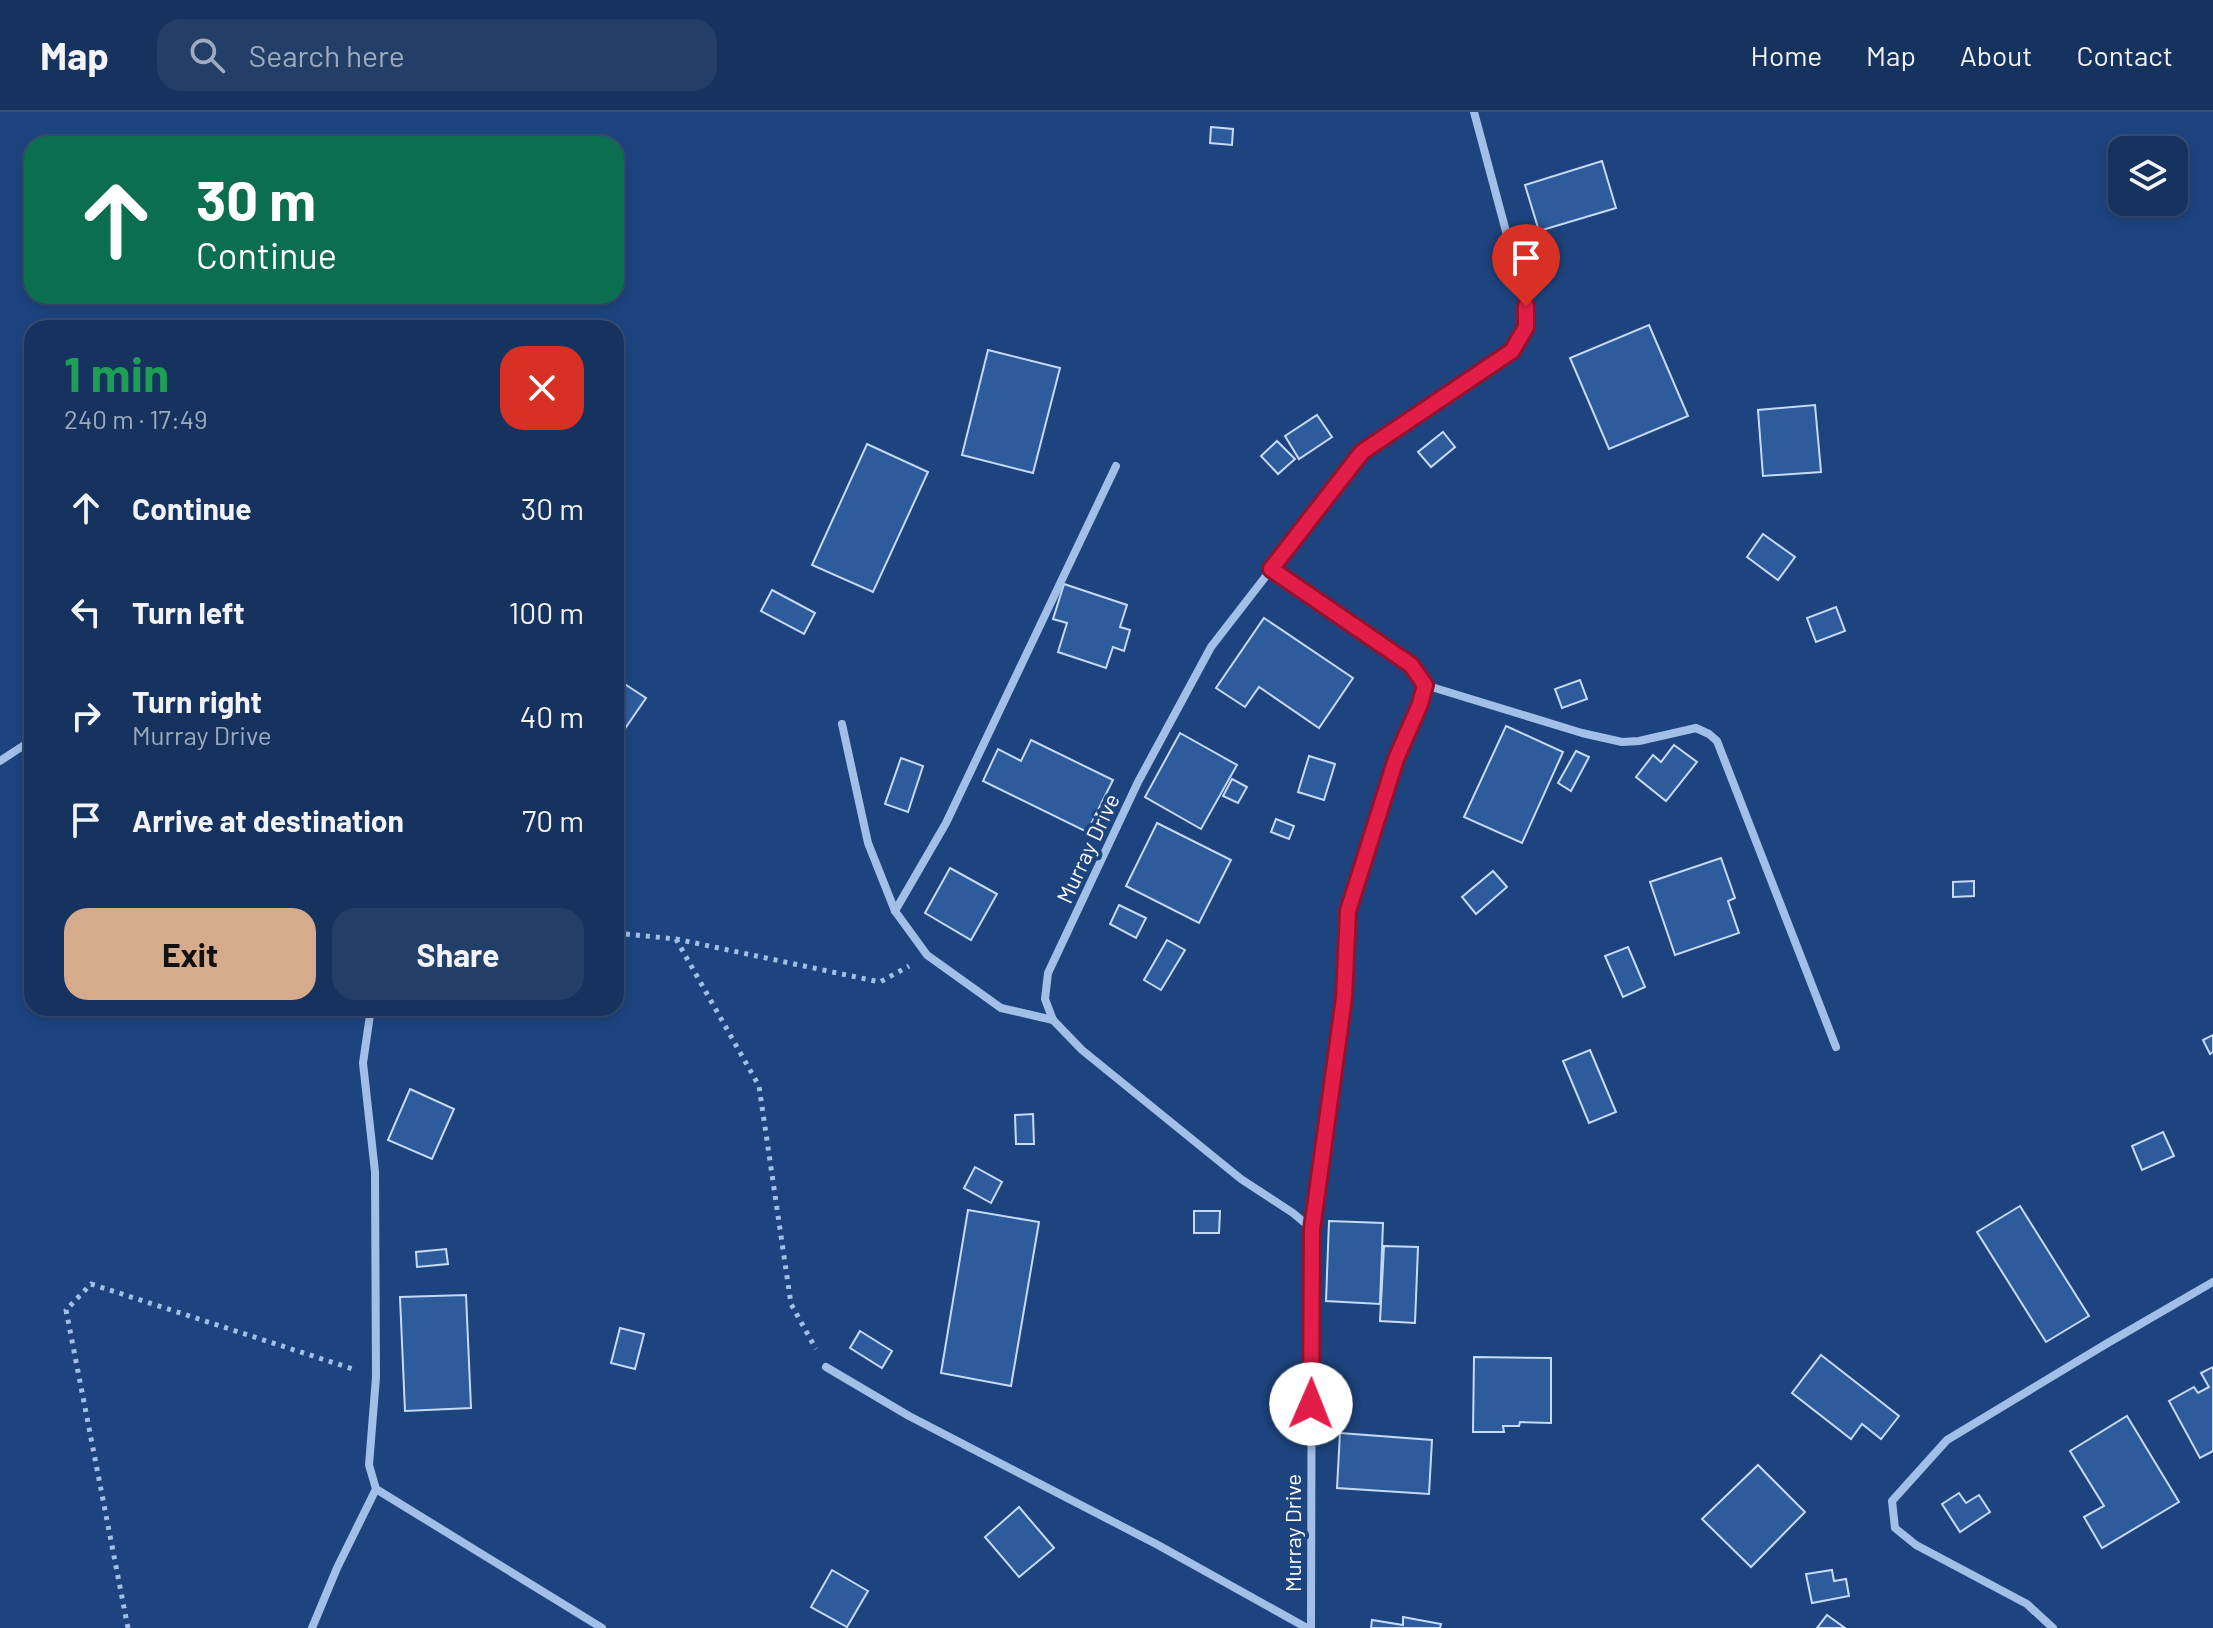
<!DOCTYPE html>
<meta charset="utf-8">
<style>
:root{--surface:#16335f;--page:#233f68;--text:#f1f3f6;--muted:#9eaabd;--line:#354e74;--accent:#d6ab8b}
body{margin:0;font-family:Barlow,sans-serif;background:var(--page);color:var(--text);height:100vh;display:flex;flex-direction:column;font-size:30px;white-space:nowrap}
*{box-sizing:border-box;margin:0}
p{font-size:26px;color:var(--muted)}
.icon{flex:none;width:44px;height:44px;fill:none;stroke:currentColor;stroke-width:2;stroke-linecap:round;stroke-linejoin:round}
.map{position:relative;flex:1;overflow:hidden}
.panel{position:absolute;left:24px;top:208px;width:600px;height:696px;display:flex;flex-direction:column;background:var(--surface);border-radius:24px;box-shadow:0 4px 12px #0003,0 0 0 2px var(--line)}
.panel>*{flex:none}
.top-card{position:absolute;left:24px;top:24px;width:600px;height:168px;border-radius:24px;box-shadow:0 4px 12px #0003,0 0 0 2px var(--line);background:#0b6e4f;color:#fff;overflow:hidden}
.fabs{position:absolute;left:2108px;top:24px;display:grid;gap:16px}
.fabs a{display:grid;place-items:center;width:80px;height:80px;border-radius:16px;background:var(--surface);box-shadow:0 4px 12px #0003,0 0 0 2px var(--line);font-size:40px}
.pin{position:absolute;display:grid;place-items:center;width:68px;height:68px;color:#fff;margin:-82px -34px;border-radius:50% 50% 50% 0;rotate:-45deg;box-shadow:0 0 8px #0007}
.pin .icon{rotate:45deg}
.me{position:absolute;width:88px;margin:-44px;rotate:1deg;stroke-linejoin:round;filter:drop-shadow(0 0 6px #0008)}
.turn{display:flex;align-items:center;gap:28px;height:168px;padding:0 40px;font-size:36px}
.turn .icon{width:104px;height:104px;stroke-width:2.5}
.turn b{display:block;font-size:56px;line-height:68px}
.round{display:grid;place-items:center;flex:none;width:84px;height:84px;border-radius:24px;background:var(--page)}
.summary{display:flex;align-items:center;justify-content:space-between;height:136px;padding:0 40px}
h1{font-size:48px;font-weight:700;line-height:60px;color:#1e9e55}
.primary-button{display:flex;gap:16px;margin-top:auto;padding:16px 40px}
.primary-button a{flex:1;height:92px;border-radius:24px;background:var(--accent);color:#111;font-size:32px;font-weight:700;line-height:92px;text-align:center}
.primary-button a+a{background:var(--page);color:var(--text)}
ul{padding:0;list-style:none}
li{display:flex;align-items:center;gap:24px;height:104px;padding:0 40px}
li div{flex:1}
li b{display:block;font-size:30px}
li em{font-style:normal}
header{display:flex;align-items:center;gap:48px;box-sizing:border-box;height:112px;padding:0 40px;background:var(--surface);border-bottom:2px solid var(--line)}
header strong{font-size:38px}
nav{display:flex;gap:44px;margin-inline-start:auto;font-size:28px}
.search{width:560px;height:72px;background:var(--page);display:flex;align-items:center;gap:20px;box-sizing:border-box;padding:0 28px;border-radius:24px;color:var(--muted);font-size:30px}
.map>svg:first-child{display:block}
.building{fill:#2d5b9c;stroke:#c5daf6;stroke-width:2}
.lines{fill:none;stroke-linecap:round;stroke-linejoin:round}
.path{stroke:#a2bfe8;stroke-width:5;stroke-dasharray:4 6;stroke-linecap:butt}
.street{stroke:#a2bfe8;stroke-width:8}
.route-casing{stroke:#92132f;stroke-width:20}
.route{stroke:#e11d48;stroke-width:14}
.labels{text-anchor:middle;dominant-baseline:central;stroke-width:8;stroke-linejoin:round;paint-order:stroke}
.street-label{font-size:22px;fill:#fff;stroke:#1e447f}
</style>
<header>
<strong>Map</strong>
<div class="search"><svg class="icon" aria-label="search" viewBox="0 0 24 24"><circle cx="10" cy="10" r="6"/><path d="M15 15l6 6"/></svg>Search here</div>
<nav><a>Home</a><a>Map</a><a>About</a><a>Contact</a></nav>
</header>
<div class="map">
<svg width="2213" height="1516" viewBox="0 0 2213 1516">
<rect width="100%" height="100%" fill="#1e447f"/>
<g class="building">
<path d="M1211,15L1233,17L1232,33L1210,31Z"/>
<path d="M1602,49L1616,96L1539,119L1525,73Z"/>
<path d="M1649,213L1688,304L1609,337L1570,246Z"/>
<path d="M988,238L1060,256L1033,361L962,343Z"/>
<path d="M1815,293L1821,360L1763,364L1758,298Z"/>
<path d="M1317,303L1332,325L1299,347L1285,324Z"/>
<path d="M1443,320L1455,335L1431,355L1418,340Z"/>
<path d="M1277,329L1295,347L1278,362L1261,344Z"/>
<path d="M867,332L928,360L873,480L812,453Z"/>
<path d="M1763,422L1795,445L1778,468L1747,445Z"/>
<path d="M1064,472L1127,493L1120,515L1130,518L1124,539L1113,535L1106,556L1058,540L1067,511L1053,507Z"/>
<path d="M772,478L815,501L804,522L761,499Z"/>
<path d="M1836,495L1845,519L1816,530L1807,506Z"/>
<path d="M1264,506L1353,566L1319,616L1259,575L1245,595L1216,576Z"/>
<path d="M1580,568L1587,587L1562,596L1555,577Z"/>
<path d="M623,571L646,586L624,618L616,612V581Z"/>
<path d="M1506,614L1563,640L1522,731L1464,705Z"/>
<path d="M1180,621L1237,653L1201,717L1145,685Z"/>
<path d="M1031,628L1113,668L1087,720L983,669L998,637L1021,649Z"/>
<path d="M1674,633L1697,650L1666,689L1636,665L1653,643L1661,650Z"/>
<path d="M1576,639L1589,645L1571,679L1558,671Z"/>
<path d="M1309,644L1335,652L1324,688L1298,680Z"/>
<path d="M901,646L923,654L908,700L885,692Z"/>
<path d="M1232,667L1247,675L1238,691L1223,684Z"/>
<path d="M1276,707L1294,714L1289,727L1271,720Z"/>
<path d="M1157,711L1231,748L1199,811L1126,774Z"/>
<path d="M1721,746L1735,786L1728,789L1739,821L1675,843L1650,770Z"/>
<path d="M950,756L997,782L971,828L925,801Z"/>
<path d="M1493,759L1507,775L1476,802L1462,785Z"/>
<path d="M1974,769V784L1953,785V770Z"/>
<path d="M1119,793L1146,806L1136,826L1110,812Z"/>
<path d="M1167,828L1185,838L1161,878L1144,868Z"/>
<path d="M1628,835L1645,875L1623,885L1605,844Z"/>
<path d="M2213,923V940L2210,942L2203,928Z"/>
<path d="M1590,938L1616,1000L1589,1011L1563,949Z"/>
<path d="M410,977L454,997L432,1047L388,1028Z"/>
<path d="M1033,1002L1034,1032H1016L1015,1003Z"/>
<path d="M2163,1020L2174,1044L2142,1058L2132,1034Z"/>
<path d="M975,1055L1002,1070L991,1091L964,1076Z"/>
<path d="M2020,1094L2089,1204L2046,1230L1977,1120Z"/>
<path d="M968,1098L1039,1110L1011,1274L941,1261Z"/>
<path d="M1194,1099H1220L1219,1121H1194Z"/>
<path d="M1329,1109L1383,1111L1380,1192L1326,1189Z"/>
<path d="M1384,1134L1418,1135L1415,1211L1380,1209Z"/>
<path d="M446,1137L448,1152L417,1155L416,1140Z"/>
<path d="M466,1183L471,1296L405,1299L400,1185Z"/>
<path d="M620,1216L644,1222L635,1257L611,1251Z"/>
<path d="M860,1219L892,1239L882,1256L850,1236Z"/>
<path d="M1821,1243L1899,1304L1881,1327L1862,1312L1851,1327L1792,1281Z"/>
<path d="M1474,1245L1551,1246V1311L1520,1310L1519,1314H1503L1504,1320H1473Z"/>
<path d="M2213,1255V1339L2200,1346L2169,1289L2194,1275L2198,1281L2209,1275L2201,1261Z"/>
<path d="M2127,1304L2179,1390L2102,1436L2084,1405L2104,1394L2070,1339Z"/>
<path d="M1340,1321L1432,1328L1429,1382L1337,1376Z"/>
<path d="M1758,1353L1805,1400L1751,1455L1702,1407Z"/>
<path d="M1959,1381L1966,1391L1979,1383L1990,1400L1960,1420L1942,1392Z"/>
<path d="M1019,1395L1054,1436L1019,1465L985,1425Z"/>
<path d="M832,1458L868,1479L847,1515L811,1495Z"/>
<path d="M1832,1458L1834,1469L1846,1467L1849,1484L1812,1491L1806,1462Z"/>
<path d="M1827,1503L1845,1516H1817Z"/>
<path d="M1403,1505L1441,1512L1440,1516H1371L1372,1508L1403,1513Z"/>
</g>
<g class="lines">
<g class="path">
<path d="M616,821L676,827L880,870L909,854"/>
<path d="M676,827L759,974L791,1192L816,1237"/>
<path d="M128,1516L66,1198L91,1172L356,1258"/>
</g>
<g class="street">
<path d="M1271,457L1411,553L1425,573L1420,592L1396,647L1348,799L1344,886L1312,1117"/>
<path d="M1425,573L1582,621L1622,630L1639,629L1696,616L1709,622L1717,629L1836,935"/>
<path d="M842,612L868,731L895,799L927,843L1001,896L1053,908"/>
<path d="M0,649L32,628"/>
<path d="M895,799L946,711L1116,354"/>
<path d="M826,1255L909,1304L1158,1433L1307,1516"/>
<path d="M376,1377L602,1516"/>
<path d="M312,1516L337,1456L376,1377L369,1353L376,1265L375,1060L363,951L371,896"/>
<path d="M1311,1516L1312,1117L1293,1101L1241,1067L1082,938L1053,908L1045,887L1048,861L1138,670L1211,535L1362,340L1512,239L1526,215V194L1474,0"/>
<path d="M2053,1516L2027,1492L1916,1433L1895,1416L1892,1389L1947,1328L2106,1232L2213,1170"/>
</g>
</g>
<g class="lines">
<defs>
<path id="route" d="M1311,1292L1312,1117L1344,886L1348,799L1396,647L1420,592L1425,573L1411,553L1271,457L1362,340L1512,239L1526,215V194"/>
</defs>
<use href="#route" class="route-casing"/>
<use href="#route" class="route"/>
</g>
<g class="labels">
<g class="street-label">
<text transform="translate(1087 736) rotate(-65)">Murray Drive</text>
<text transform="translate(1292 1421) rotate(-90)">Murray Drive</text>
</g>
</g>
</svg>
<div class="fabs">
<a><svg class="icon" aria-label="layers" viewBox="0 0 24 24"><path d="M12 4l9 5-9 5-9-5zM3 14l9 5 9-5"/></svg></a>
</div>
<div class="pin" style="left:1526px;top:194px;background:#d93025"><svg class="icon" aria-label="arrive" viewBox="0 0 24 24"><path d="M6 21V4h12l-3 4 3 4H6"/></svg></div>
<svg class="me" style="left:1311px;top:1292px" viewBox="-20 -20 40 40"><circle r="19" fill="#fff"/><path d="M0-13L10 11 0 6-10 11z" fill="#e11d48"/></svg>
<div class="top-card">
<div class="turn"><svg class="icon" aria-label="ahead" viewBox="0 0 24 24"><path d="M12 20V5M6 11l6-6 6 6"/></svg><div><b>30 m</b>Continue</div></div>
</div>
<section class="panel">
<div class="summary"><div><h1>1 min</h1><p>240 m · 17:49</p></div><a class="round" style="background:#d93025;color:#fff"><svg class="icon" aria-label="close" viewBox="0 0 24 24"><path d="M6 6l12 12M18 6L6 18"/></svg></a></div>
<ul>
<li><svg class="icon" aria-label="ahead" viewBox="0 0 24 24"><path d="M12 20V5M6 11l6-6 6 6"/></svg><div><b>Continue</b></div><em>30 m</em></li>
<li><svg class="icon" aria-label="left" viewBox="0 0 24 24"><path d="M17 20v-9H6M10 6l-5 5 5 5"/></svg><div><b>Turn left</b></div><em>100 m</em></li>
<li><svg class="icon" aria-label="right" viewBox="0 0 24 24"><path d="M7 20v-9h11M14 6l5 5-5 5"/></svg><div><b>Turn right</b><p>Murray Drive</p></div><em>40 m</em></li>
<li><svg class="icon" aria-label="arrive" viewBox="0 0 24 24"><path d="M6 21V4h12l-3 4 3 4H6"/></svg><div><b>Arrive at destination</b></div><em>70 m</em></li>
</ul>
<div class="primary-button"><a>Exit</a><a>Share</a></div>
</section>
</div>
